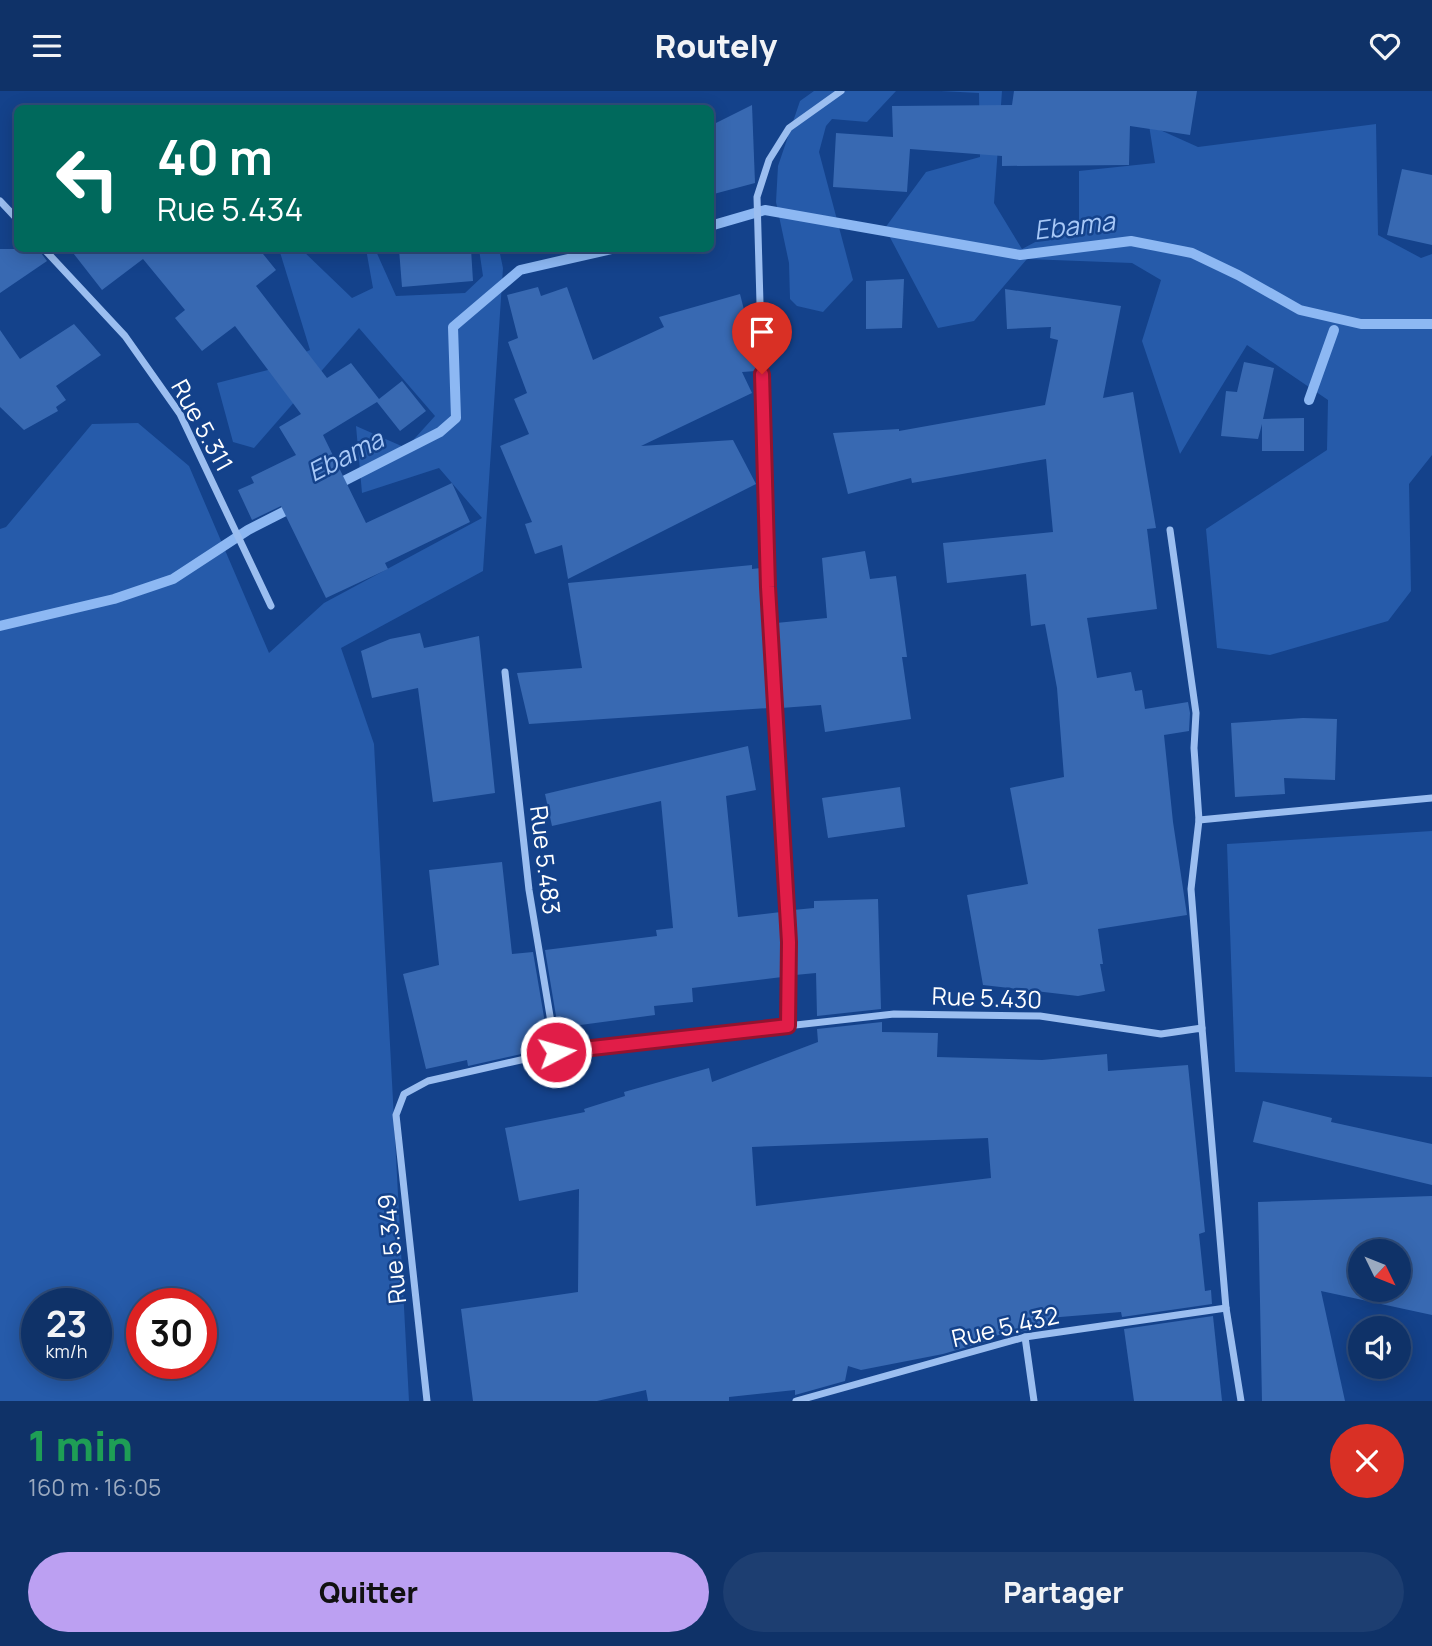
<!DOCTYPE html>
<html lang="fr">
<meta charset="utf-8">
<style>
:root{--surface:#0f3268;--page:#1d3e71;--text:#f1f3f6;--muted:#9baac0;--line:#2f4d7c;--accent:#bca0f2}
body{margin:0;font-family:Manrope,sans-serif;background:var(--page);color:var(--text);height:100vh;display:flex;flex-direction:column;font-size:26px;white-space:nowrap}
*{box-sizing:border-box;margin:0}
p{font-size:23px;color:var(--muted)}
.icon{flex:none;width:38px;height:38px;fill:none;stroke:currentColor;stroke-width:2;stroke-linecap:round;stroke-linejoin:round}
.map{position:relative;height:1310px;overflow:hidden}
.details{display:flex;flex-direction:column;background:var(--surface);flex:1}
.details>*{flex:none}
.guide{position:absolute;left:14px;top:14px;width:700px;height:147px;border-radius:10px;box-shadow:0 4px 18px #0003,0 0 0 2px var(--line);background:#00695c;color:#fff;overflow:hidden}
.needle{width:46px;rotate:133deg}
.fabs{position:absolute;left:1348px;top:1148px;display:grid;gap:14px}
.fabs a{display:grid;place-items:center;width:63px;height:63px;border-radius:50%;background:var(--surface);box-shadow:0 4px 18px #0003,0 0 0 2px var(--line);font-size:35px}
.speed{position:absolute;left:21px;top:1197px;display:flex;gap:14px;font-size:35px;font-weight:700;text-align:center}
.speed>*{display:grid;place-content:center;width:91px;height:91px;border-radius:50%;background:var(--surface);box-shadow:0 4px 18px #0003,0 0 0 2px var(--line);line-height:1}
.speed small{font-size:18px;font-weight:400}
.speed .limit{border:10px solid #d22;background:#fff;color:#111}
.pin{position:absolute;display:grid;place-items:center;width:60px;height:60px;color:#fff;margin:-72px -30px;border-radius:50% 50% 50% 0;rotate:-45deg;box-shadow:0 0 7px #0007}
.pin .icon{rotate:45deg}
.me{position:absolute;width:77px;margin:-38px;rotate:84deg;stroke-linejoin:round;filter:drop-shadow(0 0 5px #0008)}
.turn{display:flex;align-items:center;gap:24px;height:147px;padding:0 28px;font-size:32px}
.turn .icon{width:91px;height:91px;stroke-width:2.5}
.turn b{display:block;font-size:49px;line-height:60px}
.round{display:grid;place-items:center;flex:none;width:74px;height:74px;border-radius:37px;background:var(--page)}
.overview{display:flex;align-items:center;justify-content:space-between;height:119px;padding:0 28px}
h1{font-size:42px;font-weight:800;line-height:52px;color:#1e9e55}
.action{display:flex;gap:14px;margin-top:auto;padding:14px 28px}
.action a{flex:1;height:80px;border-radius:42px;background:var(--accent);color:#111;font-size:28px;font-weight:800;line-height:80px;text-align:center}
.action a+a{background:var(--page);color:var(--text)}
header{display:flex;justify-content:space-between;align-items:center;height:91px;padding:0 28px;background:var(--surface);font-size:32px;font-weight:800}
.map>svg:first-child{display:block}
.green{fill:#265baa;fill-rule:evenodd}
.lines{fill:none;stroke-linecap:round;stroke-linejoin:round}
.stream{stroke:#8db8f3;stroke-width:10}
.building{fill:#3869b2;fill-rule:evenodd}
.minor{stroke:#9bbef0;stroke-width:7}
.route-casing{stroke:#92132f;stroke-width:18}
.route{stroke:#e11d48;stroke-width:12}
.labels{text-anchor:middle;dominant-baseline:central;stroke-width:5;stroke-linejoin:round;paint-order:stroke}
.street-label{font-size:24px;fill:#fff;stroke:#14428b}
.water-label{font-size:26px;font-style:italic;fill:#a7c8f7;stroke:#14428b}
</style>
<header><svg class="icon" aria-label="menu" viewBox="0 0 24 24"><path d="M4 6h16M4 12h16M4 18h16"/></svg>Routely<svg class="icon" aria-label="heart" viewBox="0 0 24 24"><path d="M12 20l-8-8c-3-5 5-10 8-4 3-6 11-1 8 4z"/></svg></header>
<div class="map">
<svg width="1432" height="1310" viewBox="0 0 1432 1310">
<rect width="100%" height="100%" fill="#14428b"/>
<g class="green">
<path d="M814,0H896L867,31L832,28L826,35L819,61L853,189L823,221L797,215L790,208L789,172L776,111L778,75L800,10Z"/>
<path d="M941,0H1002L994,112L1022,158L1079,128V80L1155,72L1149,34L1198,56L1376,33L1378,144L1421,167L1432,163V364L1409,393L1411,500L1388,530L1270,564L1217,557L1206,438L1327,359L1328,309L1247,254L1180,363L1142,250L1161,189L1132,172L1027,168L974,230L938,237L885,137L926,81L980,66L979,2Z"/>
<path d="M279,158H301L352,207L373,197L366,158H375L396,205L465,202L483,185L479,158H499L503,177L483,480L341,557L374,653L409,1310H0V438L6,436L92,333L138,332L189,375L269,562L324,512L482,427L439,377L362,402L356,335L406,357L435,325L359,237L254,357L233,351L217,292L268,279L310,259ZM37,1213H96V1272H37ZM142,1213H201V1272H142Z"/>
<path d="M1432,740V986L1235,981L1227,753Z"/>
</g>
<g class="lines">
<g class="stream">
<path d="M710,135L765,119L1020,164L1131,150L1192,162L1238,184L1300,219L1361,233H1432"/>
<path d="M1309,309L1334,239"/>
<path d="M334,395L440,341L456,327L453,236L520,179L612,158"/>
<path d="M0,535L114,508L173,488L248,439L295,415"/>
</g>
</g>
<g class="building">
<path d="M1014,0H1197L1190,44L1130,35L1129,74L1002,75V65L910,58L907,101L833,96L836,42L893,46L892,15L1012,14Z"/>
<path d="M752,14L755,92L710,104V35Z"/>
<path d="M1402,78L1432,84V154L1387,144Z"/>
<path d="M0,158H38L47,170L0,202Z"/>
<path d="M70,158H259L276,179L256,195L327,287L351,272L379,308L402,290L426,320L400,340L377,311L323,344L366,432L452,392L470,431L385,472L388,478L326,507L281,415L252,429L238,399L254,392L251,386L296,364L279,336L301,323L235,235L202,260L175,227L185,219L143,168L102,199Z"/>
<path d="M399,158H471L473,190L402,196Z"/>
<path d="M904,188L902,237L866,238V190Z"/>
<path d="M538,196L541,205L567,196L593,269L664,236L659,226L740,203L755,262L756,280L742,281L752,302L641,355L733,349L756,393L568,488L562,454L535,463L525,433L532,431L500,355L529,343L514,308L527,302L508,251L518,247L507,204Z"/>
<path d="M1005,198L1121,215L1103,307L1133,301L1156,437L1147,438L1157,518L1087,527L1097,587L1131,581L1135,600L1142,599L1145,618L1188,611L1190,622L1189,640L1164,644L1173,731L1187,824L1098,838L1103,873H1100L1105,900L1078,905L983,894L967,804L1028,793L1010,697L1064,686L1057,597L1045,533L1031,535L1026,483L947,492L943,452L1053,441L1046,368L912,392L911,387L848,403L833,342L899,338V340L1045,314L1058,249L1050,247L1051,236L1007,238Z"/>
<path d="M74,233L101,264L56,295L66,309L56,316L58,320L24,339L0,316V239L20,268Z"/>
<path d="M1244,271L1274,277L1263,328L1304,327V360H1262V333L1258,348L1221,345L1226,300L1237,301Z"/>
<path d="M865,460L870,488L896,485L907,566H902L911,628L825,641L821,614L781,617L776,532L827,527L822,467Z"/>
<path d="M752,474V478L761,477L769,617L529,633L517,582L582,577L568,492Z"/>
<path d="M420,542L424,557L479,545L495,702L433,711L418,597L372,607L361,560L390,548Z"/>
<path d="M1303,627L1337,628L1335,689L1284,687L1285,703L1235,706L1231,632Z"/>
<path d="M748,655L756,699L726,705L738,826L781,821L782,886L692,897L693,911L654,915L655,924L558,937L545,859L657,845L656,839L673,837L661,710L552,735L545,703Z"/>
<path d="M900,696L905,736L828,747L822,707Z"/>
<path d="M502,771L512,863L533,861L546,938L538,939L543,958L468,975L467,969L426,978L403,883L439,874L429,779Z"/>
<path d="M878,808L881,918L817,925L816,882L795,884L793,819L814,817V810Z"/>
<path d="M882,931V941L938,942L937,966L1042,969L1107,963L1108,980L1188,974L1205,1141L1199,1143L1205,1200L1211,1199L1212,1213L1122,1226L1121,1221L1048,1227L1050,1236L993,1245L994,1248L943,1263L861,1279L848,1275L845,1290L795,1304V1299L729,1306V1310H648L646,1299L597,1310H473L461,1218L578,1201L579,1098L519,1110L505,1037L585,1021L584,1018L625,1005L624,1001L709,977L712,991L818,951L817,938ZM988,1047L991,1087L756,1115L752,1056Z"/>
<path d="M1263,1010L1332,1027L1331,1031L1432,1053V1094L1253,1051Z"/>
<path d="M1432,1105V1224L1321,1200L1345,1310H1262L1258,1111ZM1360,1160H1398V1199H1360Z"/>
<path d="M1213,1225L1222,1310H1134L1124,1238Z"/>
</g>
<g class="lines">
<g class="minor">
<path d="M0,110L18,129"/>
<path d="M44,158L125,245L180,323L271,515"/>
<path d="M1170,439L1196,622L1194,657L1199,729L1191,798L1202,937"/>
<path d="M505,581L529,799L556,961"/>
<path d="M1199,729L1432,707"/>
<path d="M788,935L789,851L768,496L757,106L769,69L789,37L841,0"/>
<path d="M1025,1246L1034,1310"/>
<path d="M427,1310L396,1024L404,1003L428,990L556,961L894,923L1040,925L1161,943L1202,937L1226,1217L1241,1310"/>
<path d="M796,1310L1025,1246L1226,1217"/>
</g>
</g>
<g class="lines">
<defs>
<path id="route" d="M556,961L788,935L789,851L768,496L762,283"/>
</defs>
<use href="#route" class="route-casing"/>
<use href="#route" class="route"/>
</g>
<g class="labels">
<g class="street-label">
<text transform="translate(203 334) rotate(61)">Rue 5.311</text>
<text transform="translate(546 769) rotate(83)">Rue 5.483</text>
<text transform="translate(987 906) rotate(2)">Rue 5.430</text>
<text transform="translate(391 1158) rotate(-96)">Rue 5.349</text>
<text transform="translate(1005 1235) rotate(-13)">Rue 5.432</text>
</g>
<g class="water-label">
<text transform="translate(1074 134) rotate(-7)">Ebama</text>
<text transform="translate(345 364) rotate(-27)">Ebama</text>
</g>
</g>
</svg>
<div class="fabs">
<a><svg class="needle" viewBox="-14 -14 28 28"><path d="M0-13l5 13h-10z" fill="#e53935"/><path d="M0 13l5-13h-10z" fill="#9baac0"/></svg></a>
<a><svg class="icon" aria-label="sound" viewBox="0 0 24 24"><path d="M4 9h4l5-4v14l-5-4H4zM17 9q2 3 0 6"/></svg></a>
</div>
<div class="speed"><div>23<small>km/h</small></div><div class="limit">30</div></div>
<div class="pin" style="left:762px;top:283px;background:#d93025"><svg class="icon" aria-label="arrive" viewBox="0 0 24 24"><path d="M6 21V4h12l-3 4 3 4H6"/></svg></div>
<svg class="me" style="left:556px;top:961px" viewBox="-20 -20 40 40"><circle r="17" fill="#e11d48" stroke="#fff" stroke-width="3"/><path d="M0-11L8 9 0 5-8 9z" fill="#fff"/></svg>
<div class="guide">
<div class="turn"><svg class="icon" aria-label="left" viewBox="0 0 24 24"><path d="M17 20v-9H6M10 6l-5 5 5 5"/></svg><div><b>40 m</b>Rue 5.434</div></div>
</div>
</div>
<section class="details">
<div class="overview"><div><h1>1 min</h1><p>160 m · 16:05</p></div><a class="round" style="background:#d93025;color:#fff"><svg class="icon" aria-label="close" viewBox="0 0 24 24"><path d="M6 6l12 12M18 6L6 18"/></svg></a></div>
<div class="action"><a>Quitter</a><a>Partager</a></div>
</section>
